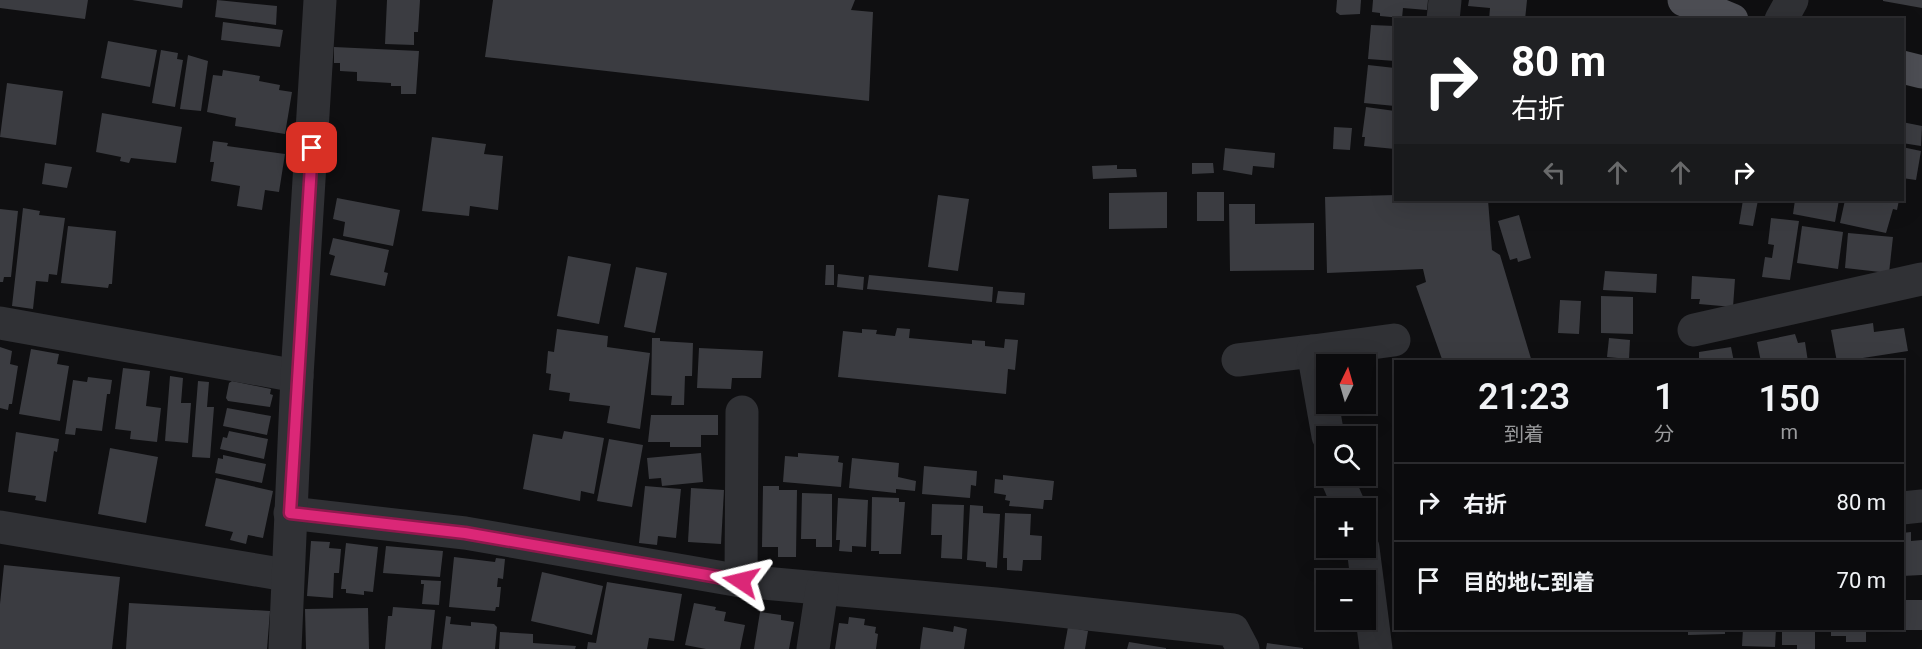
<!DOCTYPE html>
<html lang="ja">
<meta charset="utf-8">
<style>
:root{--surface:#0b0b0d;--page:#19191b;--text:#f1f3f6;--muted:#9a9b9d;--line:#2b2b2e}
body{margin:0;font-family:Roboto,"Noto Sans JP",sans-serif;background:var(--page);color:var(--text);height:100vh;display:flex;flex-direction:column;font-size:22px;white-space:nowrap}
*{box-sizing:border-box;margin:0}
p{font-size:20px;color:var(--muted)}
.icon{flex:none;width:33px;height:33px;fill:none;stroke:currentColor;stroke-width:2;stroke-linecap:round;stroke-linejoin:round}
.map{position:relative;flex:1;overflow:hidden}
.panel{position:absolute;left:1394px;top:360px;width:510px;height:270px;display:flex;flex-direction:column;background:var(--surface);border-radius:0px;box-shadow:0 6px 24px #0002,0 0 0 2px var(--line)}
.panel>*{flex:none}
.banner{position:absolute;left:1394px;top:18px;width:510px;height:183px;border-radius:0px;box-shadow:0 6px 24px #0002,0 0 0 2px var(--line);background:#202124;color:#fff;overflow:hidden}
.needle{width:39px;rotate:5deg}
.buttons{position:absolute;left:1316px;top:354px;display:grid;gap:12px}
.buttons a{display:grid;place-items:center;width:60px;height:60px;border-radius:0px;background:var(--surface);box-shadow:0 6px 24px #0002,0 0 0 2px var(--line);font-size:30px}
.pin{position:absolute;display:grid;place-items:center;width:51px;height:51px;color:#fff;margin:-26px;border-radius:12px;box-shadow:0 3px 9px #0006}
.me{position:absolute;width:66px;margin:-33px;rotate:280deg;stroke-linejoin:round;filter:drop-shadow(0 0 4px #0008)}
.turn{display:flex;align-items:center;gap:21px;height:126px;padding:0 18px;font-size:27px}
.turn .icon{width:78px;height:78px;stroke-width:2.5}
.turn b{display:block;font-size:42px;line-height:51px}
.lanes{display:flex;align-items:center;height:57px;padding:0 18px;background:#0003;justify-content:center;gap:30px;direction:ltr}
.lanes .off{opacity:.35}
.eta{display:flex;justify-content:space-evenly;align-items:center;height:102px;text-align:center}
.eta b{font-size:36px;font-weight:600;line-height:42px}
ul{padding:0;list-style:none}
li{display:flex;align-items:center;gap:18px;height:78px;padding:0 18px;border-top:2px solid var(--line)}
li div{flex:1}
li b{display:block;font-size:22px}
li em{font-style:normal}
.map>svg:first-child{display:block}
.building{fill:#3b3c41}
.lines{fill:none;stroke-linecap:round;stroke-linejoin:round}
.minor{stroke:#303135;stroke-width:33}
.primary{stroke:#4d4e54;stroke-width:33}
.route-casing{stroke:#8e194d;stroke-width:15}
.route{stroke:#db2777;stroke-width:10}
</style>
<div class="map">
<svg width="1922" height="649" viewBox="0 0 1922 649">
<rect width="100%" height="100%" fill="#0f0f11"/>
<g class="building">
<path d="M0,0H88L85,19L0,8Z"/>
<path d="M132,0H183L182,8Z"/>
<path d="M217,0L277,6L276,25L215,17Z"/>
<path d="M387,0H420L418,32H414V45L385,44Z"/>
<path d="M493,0H855L851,10L873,12L869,101L485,57Z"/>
<path d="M1337,0H1361L1360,14L1340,15L1336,12Z"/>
<path d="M1373,0H1428L1427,10L1403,8L1402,18L1380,16V13L1372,12Z"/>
<path d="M1469,0H1527L1525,20H1489L1490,8L1468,6Z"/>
<path d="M1883,0H1922V8L1883,1Z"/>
<path d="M223,22L283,30L280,47L221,40Z"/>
<path d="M1371,25L1395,26V61L1368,59Z"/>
<path d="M108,41L157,50L150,87L101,78Z"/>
<path d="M334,47L419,51L416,94H401V86H391V83L357,81V72L340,71V63H334Z"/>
<path d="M161,50L178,53L177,59L183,60L175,107L152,103Z"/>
<path d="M188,55L208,61L201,111L180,109Z"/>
<path d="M1368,65L1395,68V106L1364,103Z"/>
<path d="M223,70L260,76L259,81L280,85L279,90L292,92L285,134L235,126L236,118L207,112L213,75L222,76Z"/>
<path d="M7,83L63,91L56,145L0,137Z"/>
<path d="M1366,107L1395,111V149L1364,146L1365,137H1362Z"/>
<path d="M102,113L182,127L176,163L131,158L129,163L120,161L121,157L96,152Z"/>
<path d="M1902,122L1922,126L1921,146L1902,143Z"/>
<path d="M1334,127L1352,128L1350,150L1333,149Z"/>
<path d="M432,137L486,144L484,154L503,156L498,210L470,206L469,216L422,211Z"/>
<path d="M213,141L228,143L227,146L285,154L279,192L265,190L262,210L237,206L240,186L211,181L214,162H210Z"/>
<path d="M1902,147L1921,151L1916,180L1902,178Z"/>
<path d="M1225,148L1275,153L1274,168L1253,166L1252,175L1223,170Z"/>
<path d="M45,163L72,167L67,188L42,184Z"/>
<path d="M1192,163H1213L1214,173L1192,174Z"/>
<path d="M1117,165V169H1136L1137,177L1093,179L1092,166Z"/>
<path d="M1167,192V228L1109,229V193Z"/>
<rect x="1197" y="192" width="27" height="29"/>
<path d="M938,195L969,199L958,271L928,267Z"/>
<path d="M1395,195V200H1488L1492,250L1500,255L1532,362H1443L1416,286L1426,282L1423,269L1327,273L1325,197Z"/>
<path d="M337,198L400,210L393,246L343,236L345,222L333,219Z"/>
<path d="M1743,200H1758L1753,226L1739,224Z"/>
<path d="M1795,200H1839L1835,222L1793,214Z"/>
<path d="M1845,200H1899L1897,210L1893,209L1886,233L1840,223Z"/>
<path d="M1229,204H1255V224L1314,223V270L1230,271Z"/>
<path d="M23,208L40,211L39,215L65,218L57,275L49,274L48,282L36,281L33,309L12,306Z"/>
<path d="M0,209L18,211L11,277H4L3,282H0Z"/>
<path d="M1519,215L1531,258L1518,262L1517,258L1510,260L1498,221Z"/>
<path d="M1771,218L1799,221L1790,280L1762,277L1765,257L1772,258L1774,245L1768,244Z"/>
<path d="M68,226L116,231L112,284H109L108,288L61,283Z"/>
<path d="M1802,226L1843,232L1838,269L1797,263Z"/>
<path d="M1848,233L1893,237L1889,273L1845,268Z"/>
<path d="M333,238L389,250L384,272L388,273L385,286L330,275L335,256L329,254Z"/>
<path d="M568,256L611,264L599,324L557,316Z"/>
<path d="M826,265H834V285H825Z"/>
<path d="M636,267L667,273L655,333L624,327Z"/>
<path d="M1605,271L1657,274L1656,293L1603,290Z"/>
<path d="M838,274L864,277L863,290L837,287Z"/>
<path d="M869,275L993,287L992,302L867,289Z"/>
<path d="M1692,276L1735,279L1733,307L1699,304L1700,299H1691Z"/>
<path d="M998,291L1025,293L1024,305L996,303Z"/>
<path d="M1601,296L1633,297V334L1601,333Z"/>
<path d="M1560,300L1581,301L1579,334L1558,333Z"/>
<path d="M1873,323L1874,332L1904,328L1908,351L1837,362L1831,330Z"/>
<path d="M897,328L910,329L909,338L972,344V340L985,341V346L1004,348L1005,339L1018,340L1015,370L1008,369L1006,394L838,377L843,331L862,333V329L877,330L876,334L895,336Z"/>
<path d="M557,329L608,336L607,347L650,353L640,429L607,423L610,406L569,401L570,393L549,390L551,374L546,373L548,351L554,352Z"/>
<path d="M1795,334L1798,343L1805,342L1808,362H1761L1757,342Z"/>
<path d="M652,338H660V341L693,343L692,376H685L684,405H671L672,396L651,395Z"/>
<path d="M1609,338L1630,340L1629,359L1607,357Z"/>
<path d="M0,347L12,351L10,364L18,366L12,404H9L8,410L0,408Z"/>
<path d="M1731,347L1734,362H1694V358H1699V352Z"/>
<path d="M699,348L763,351L761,378H732L731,389L697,388Z"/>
<path d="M31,349L59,354L57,364L69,366L60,421L19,414Z"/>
<path d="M123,368L150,371L146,406L161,408L157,442L130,439L131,431L115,429Z"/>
<path d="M170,376L183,378L181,403H191L188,443L165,441Z"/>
<path d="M88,377L112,380L110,394H107L102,431L76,428L75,435L65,434L73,380L87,382Z"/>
<path d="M198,381L209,382L207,407H214L210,458L192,457Z"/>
<path d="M232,381L271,389L270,394L273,395L270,407L228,401L226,398L229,383Z"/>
<path d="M227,408L271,416L267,435L223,426Z"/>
<path d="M651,415H718V435H701V447H670V442H648Z"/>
<path d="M229,431L268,439L264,459L220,449L223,437L227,438Z"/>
<path d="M564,431L604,438L594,494L581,491L580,501L523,489L533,434L562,439Z"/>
<path d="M16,432L59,439L57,452L54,451L46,502L35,500L36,496L8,492Z"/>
<path d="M609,439L643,445L632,507L597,501Z"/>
<path d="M110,448L158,457L146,523L98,514Z"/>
<path d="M701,453L703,482L662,486L661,478L649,479L647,458Z"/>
<path d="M798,453L839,456L838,462L843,463L841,487L783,482L785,456L798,457Z"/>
<path d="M223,455L266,464L262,483L215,473L218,458L223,459Z"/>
<path d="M852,458L899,463L898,477L916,481L915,491L896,489V493L849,488Z"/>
<path d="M924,466L977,471L976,486L971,485L970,498L922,494Z"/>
<path d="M1003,475L1054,481L1052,500H1044L1043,509L1009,506L1010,501L1005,500L1006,495L994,493L995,479L1003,480Z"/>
<path d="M216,478L273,491L263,538L248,535L246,544L230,540L233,532L205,526Z"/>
<path d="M645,486L681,489L676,538L658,536L657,545L639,543Z"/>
<path d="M763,486H779V490H797L796,557H778V547H762Z"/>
<path d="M691,488L724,490L721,544L688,542Z"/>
<path d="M802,493L832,494V547H816V539H801Z"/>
<path d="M872,497L899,498V502H905L901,554H879V551H871Z"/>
<path d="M838,498L868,500L866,547L852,546V552L839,551L840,540H836Z"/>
<path d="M932,504L964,505L962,559L941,558L942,535H931Z"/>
<path d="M970,505L983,506V513L1000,514L997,568L986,567V562L967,560Z"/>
<path d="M1005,513L1031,514L1030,535L1042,536L1041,560H1023L1022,571L1007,570V558H1003Z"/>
<path d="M1911,532V541L1922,540V575L1902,576V533Z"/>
<path d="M311,541L330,542L329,548L341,549L339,573H334L333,598L307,596Z"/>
<path d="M346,543L378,547L373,592L364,591V595L346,593V589H341Z"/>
<path d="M386,546L443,551L440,577L383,573Z"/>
<path d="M454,557L495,562L496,558L505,559L503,579L498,578L497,587H501L499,607H496L495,611L449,607Z"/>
<path d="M4,565L120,577L112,649H0V604Z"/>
<path d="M542,572L603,586L592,635L531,621Z"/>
<path d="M421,580L441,581L439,605L422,604L424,584H421Z"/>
<path d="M607,582L682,594L674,641L649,638L647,649H587L588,642L596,643Z"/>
<rect x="1902" y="600" width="20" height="30"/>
<path d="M129,603L270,611L267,649H126Z"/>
<path d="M694,603L716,607L715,610L726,612L724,621L745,625L740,649H706L685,645Z"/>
<path d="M393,607L435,610L431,649H385L388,616H392Z"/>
<path d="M368,608L369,649H306L305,609Z"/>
<path d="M760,612L781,615V620L794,622L789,649H754Z"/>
<path d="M446,616L451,617L450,624L471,626V622L494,624L497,627L495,649H442Z"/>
<path d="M849,617L865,619L864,625L876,627L875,633L878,634L876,649H835L839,623L848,624Z"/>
<path d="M954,626L967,629L964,649H920L923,627L953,632Z"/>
<path d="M1068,627L1088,631L1085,649H1064Z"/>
<path d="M1688,628H1725V634L1688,635Z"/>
<path d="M1743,628H1776L1775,647L1742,646Z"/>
<path d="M1782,628H1815V649H1797V645H1782Z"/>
<path d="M1831,628H1866V642H1846V636H1831Z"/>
<path d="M500,632L533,634V643L576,646L575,649H499Z"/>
<path d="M1129,642L1166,648V649H1127Z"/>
<path d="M1267,643L1303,648V649H1266Z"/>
</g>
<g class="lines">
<g class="minor">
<path d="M1443,20L1445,0"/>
<path d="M1781,20L1792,0"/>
<path d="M0,323L297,376"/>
<path d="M1694,330L1921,279"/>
<path d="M1238,360L1313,351"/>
<path d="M1328,436L1313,351L1394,340"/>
<path d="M1336,476L1350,508"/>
<path d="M1902,508L1922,506"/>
<path d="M290,513L465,533L741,581L996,604L1233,630L1243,649"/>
<path d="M0,527L286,575"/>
<path d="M1363,548L1376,649"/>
<path d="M741,581L742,412"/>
<path d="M285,649L297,376L320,0"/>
<path d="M813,649L822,589"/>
</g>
<g class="primary">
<path d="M1684,0L1732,20"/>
<path d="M1902,67L1922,72"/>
</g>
</g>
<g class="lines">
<defs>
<path id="route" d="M312,148L290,513L465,533L741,581"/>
</defs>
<use href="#route" class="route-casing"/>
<use href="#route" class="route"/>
</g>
</svg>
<div class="buttons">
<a><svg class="needle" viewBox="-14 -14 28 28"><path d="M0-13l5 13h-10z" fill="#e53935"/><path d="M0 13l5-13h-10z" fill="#9a9b9d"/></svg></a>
<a><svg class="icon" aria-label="search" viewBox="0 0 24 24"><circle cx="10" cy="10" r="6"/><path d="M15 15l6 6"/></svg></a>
<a>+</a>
<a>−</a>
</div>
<div class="pin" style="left:312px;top:148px;background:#d93025"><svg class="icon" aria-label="arrive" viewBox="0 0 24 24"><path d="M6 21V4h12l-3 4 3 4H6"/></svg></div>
<svg class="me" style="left:741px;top:581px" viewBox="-20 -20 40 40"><path d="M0-17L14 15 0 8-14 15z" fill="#db2777" stroke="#fff" stroke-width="4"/></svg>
<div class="banner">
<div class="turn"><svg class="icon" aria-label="right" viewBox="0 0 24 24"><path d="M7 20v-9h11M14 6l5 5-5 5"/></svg><div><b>80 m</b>右折</div></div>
<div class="lanes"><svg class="icon off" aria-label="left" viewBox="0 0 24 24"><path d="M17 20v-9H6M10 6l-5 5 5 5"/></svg><svg class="icon off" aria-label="ahead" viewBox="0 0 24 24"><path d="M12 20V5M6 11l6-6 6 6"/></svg><svg class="icon off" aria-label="ahead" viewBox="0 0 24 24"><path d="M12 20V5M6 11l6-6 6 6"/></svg><svg class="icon" aria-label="right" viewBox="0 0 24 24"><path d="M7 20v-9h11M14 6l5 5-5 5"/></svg></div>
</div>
<section class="panel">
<div class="eta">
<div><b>21:23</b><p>到着</p></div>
<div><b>1</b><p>分</p></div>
<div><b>150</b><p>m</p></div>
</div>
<ul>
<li><svg class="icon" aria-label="right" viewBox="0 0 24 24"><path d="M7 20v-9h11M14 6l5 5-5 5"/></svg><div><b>右折</b></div><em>80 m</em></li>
<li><svg class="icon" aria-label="arrive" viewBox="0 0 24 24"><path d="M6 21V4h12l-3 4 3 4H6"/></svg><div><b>目的地に到着</b></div><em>70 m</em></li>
</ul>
</section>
</div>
